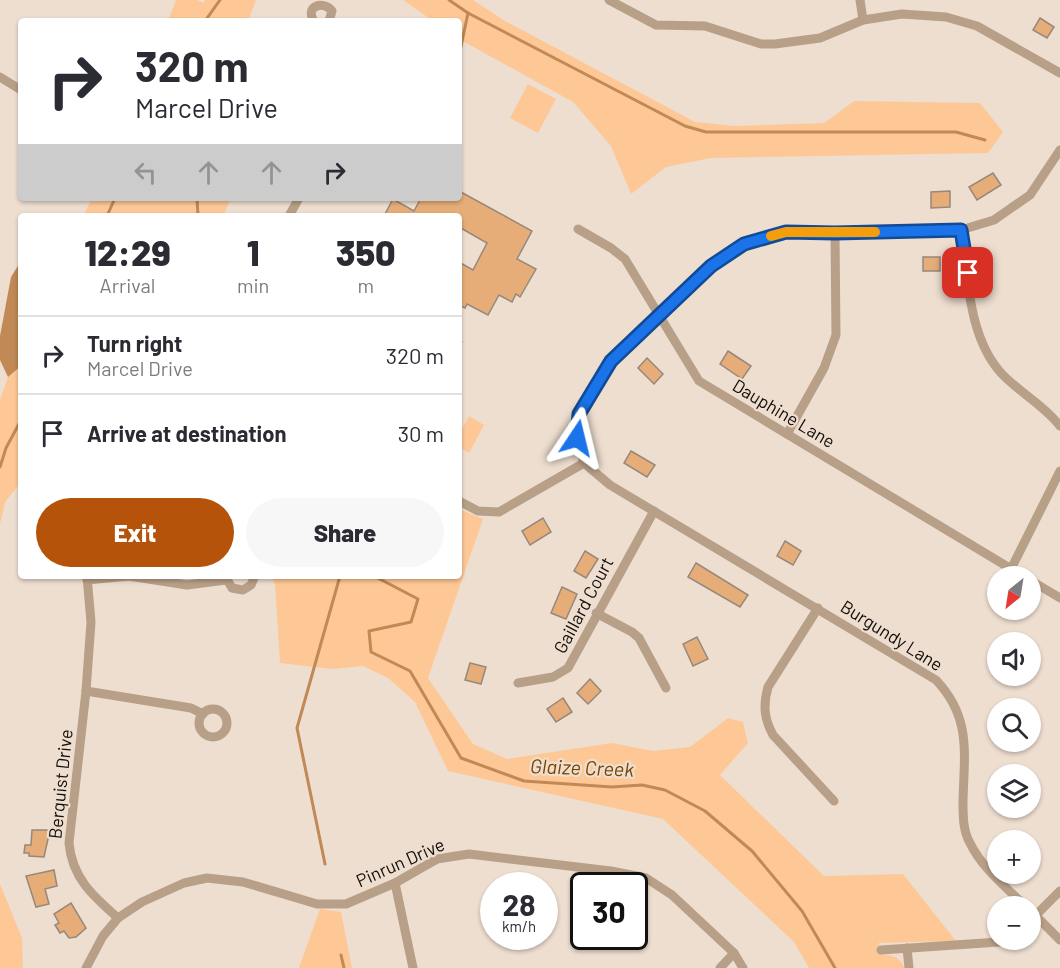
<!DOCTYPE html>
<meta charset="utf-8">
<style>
:root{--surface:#fff;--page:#f7f7f7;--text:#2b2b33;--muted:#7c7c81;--line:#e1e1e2;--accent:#b45309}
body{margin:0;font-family:Barlow,sans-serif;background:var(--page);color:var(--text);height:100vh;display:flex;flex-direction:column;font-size:22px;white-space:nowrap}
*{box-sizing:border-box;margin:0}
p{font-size:20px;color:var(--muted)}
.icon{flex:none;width:33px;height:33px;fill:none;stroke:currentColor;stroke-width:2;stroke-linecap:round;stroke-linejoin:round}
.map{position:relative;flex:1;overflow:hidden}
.sheet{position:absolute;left:18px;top:213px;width:444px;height:366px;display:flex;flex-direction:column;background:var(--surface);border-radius:6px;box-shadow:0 2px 4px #0004}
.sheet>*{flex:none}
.banner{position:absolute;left:18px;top:18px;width:444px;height:183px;border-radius:6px;box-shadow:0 2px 4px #0004;background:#fff;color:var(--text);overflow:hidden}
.needle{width:39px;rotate:210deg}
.controls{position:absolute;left:987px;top:566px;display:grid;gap:12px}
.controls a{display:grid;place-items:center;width:54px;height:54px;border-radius:50%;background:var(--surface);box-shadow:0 2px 4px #0004;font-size:30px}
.speed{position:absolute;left:480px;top:872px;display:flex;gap:12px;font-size:30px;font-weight:700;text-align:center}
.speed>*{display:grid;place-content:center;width:78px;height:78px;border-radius:50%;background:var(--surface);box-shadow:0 2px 4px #0004;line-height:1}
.speed small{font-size:15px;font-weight:400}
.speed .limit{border:3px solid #111;border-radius:9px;background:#fff;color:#111}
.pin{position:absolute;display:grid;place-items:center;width:51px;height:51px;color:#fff;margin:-26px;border-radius:12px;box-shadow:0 3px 9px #0006}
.me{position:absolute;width:66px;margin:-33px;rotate:10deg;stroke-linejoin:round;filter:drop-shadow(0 0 4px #0008)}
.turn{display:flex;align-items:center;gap:21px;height:126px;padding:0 18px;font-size:27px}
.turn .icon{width:78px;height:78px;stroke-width:2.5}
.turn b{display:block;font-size:42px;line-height:51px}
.lanes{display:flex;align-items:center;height:57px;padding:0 18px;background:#0003;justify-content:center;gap:30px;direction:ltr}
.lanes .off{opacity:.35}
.eta{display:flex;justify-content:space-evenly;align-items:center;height:102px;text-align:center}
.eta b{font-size:36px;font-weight:800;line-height:42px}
.button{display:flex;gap:12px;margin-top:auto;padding:12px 18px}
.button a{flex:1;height:69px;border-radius:36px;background:var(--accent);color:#fff;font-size:24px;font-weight:800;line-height:69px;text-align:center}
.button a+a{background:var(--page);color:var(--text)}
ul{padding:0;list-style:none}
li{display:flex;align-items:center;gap:18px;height:78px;padding:0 18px;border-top:2px solid var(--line)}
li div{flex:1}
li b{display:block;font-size:22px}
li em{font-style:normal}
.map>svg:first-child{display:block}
.green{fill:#fec896}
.water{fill:#c08955}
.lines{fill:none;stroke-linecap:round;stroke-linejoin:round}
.stream{stroke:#c08955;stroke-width:3}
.building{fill:#e6ad78;stroke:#97887c;stroke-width:1.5}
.minor{stroke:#b89f88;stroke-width:9}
.route-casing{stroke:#114b97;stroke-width:15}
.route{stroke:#1a73e8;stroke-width:10}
.slow{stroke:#f59e0b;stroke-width:10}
.labels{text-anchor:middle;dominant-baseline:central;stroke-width:4.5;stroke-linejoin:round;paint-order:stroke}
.street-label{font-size:18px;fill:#130d09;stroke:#eeded0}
.water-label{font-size:20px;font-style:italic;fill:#794500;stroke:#eeded0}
</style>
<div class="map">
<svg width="1060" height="968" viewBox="0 0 1060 968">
<rect width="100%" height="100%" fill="#eeded0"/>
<g class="green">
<path d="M176,0H197L204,3L205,0H256L248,21H168Z"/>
<path d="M403,0H473L505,21L695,122L734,126L824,123L854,101L980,103L1003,132L988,153L711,158L666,167L631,194L611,146L573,102L459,39V21H433Z"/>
<path d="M528,84L556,99L538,133L510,118Z"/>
<path d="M92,198H231L223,216H83Z"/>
<path d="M21,366V482L5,502L0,524V400L8,377Z"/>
<path d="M469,416L484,425L469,453L459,447V434Z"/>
<path d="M459,509L483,519L428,678L473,744L507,759L612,743L653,751L690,747L728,718L743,722L748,743L720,775L824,876L903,874L956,941L879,943L881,954C893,955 899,957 905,968H809L794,942L663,819L448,771L415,702L388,678L363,666L332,669L280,663L275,584L271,576L434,578L459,576Z"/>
<path d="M0,884L22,938L23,968H0Z"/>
<path d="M320,909L341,912L352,968H299Z"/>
</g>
<path class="water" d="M21,261V366L8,377L0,360V336L11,277Z"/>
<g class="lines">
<g class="stream">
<path d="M449,0L468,13L685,126L706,132H956L985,140"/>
<path d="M205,21L220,0"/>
<path d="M459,56L468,13"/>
<path d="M197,198L198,216"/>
<path d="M107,216L115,198"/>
<path d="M459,340L461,342"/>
<path d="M0,467L6,448L21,420"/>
<path d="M374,576L418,599L411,622L369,631L371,652L410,671L461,758L524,781L612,787L642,785L665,790L705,811L752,851L802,911L835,968"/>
<path d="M325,864L297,728L340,576"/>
<path d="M341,955L344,968"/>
</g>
</g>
<g class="building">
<path d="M1040,18L1054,27L1047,38L1033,30Z"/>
<path d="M993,173L1001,185L977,200L969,187Z"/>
<path d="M459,191L532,231L517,259L536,269L520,297L516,294L512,302L499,295L488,315L467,304L465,308L459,305V262L473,270L487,243L459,227V216H384L393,199L414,211L421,198H459Z"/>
<path d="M950,191V207L931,208V192Z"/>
<rect x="923" y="257" width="17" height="14"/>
<path d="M728,351L751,366L742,379L720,364Z"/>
<path d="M647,358L663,374L654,384L638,368Z"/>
<path d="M631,451L655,465L647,477L624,463Z"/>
<path d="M543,518L551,532L530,545L522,531Z"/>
<path d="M785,541L801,551L793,565L777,556Z"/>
<path d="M585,551L598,559L586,578L574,571Z"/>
<path d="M696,563L748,595L740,607L688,577Z"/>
<path d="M562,587L577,594L566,619L551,613Z"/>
<path d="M697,637L708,659L693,666L683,644Z"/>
<path d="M470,663L486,667L481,684L465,680Z"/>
<path d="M590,679L601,691L588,704L577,693Z"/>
<path d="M563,698L572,712L556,722L547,709Z"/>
<path d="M32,830H50L44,857L29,856V853H24L25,845H31Z"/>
<path d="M54,870L57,886L45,889L49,904L36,907L26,876Z"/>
<path d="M71,903L86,928L76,937L69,938L64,931L60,933L55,925L59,923L54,914Z"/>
</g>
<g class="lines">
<g class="minor">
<path d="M609,0L656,25L705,26L761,44H775L820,38L863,20L902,14L946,17L977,26L1060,73"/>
<path d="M860,0L863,20"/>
<path d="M314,21C304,6 324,0 332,11L329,21"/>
<path d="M0,77L21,90"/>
<path d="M289,216L299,198"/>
<path d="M578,229L611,248L625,259L699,381L1023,576"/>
<path d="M961,230C968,276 968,338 1002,374C1020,393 1044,405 1060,426"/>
<path d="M787,434L824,368L836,335L835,233"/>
<path d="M584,463L577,438L579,414L593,388L611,361L711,266L744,244L786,232L835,233L961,230L994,220L1030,195L1060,150"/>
<path d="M459,501L478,511L499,512L584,463L610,485L936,680C972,718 964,754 963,802C963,816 963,831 970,843C982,868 1006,887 1025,906"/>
<path d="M1011,569L1060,471"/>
<path d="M225,576L232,588L243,590L251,585L255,576"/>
<path d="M87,580L129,576L187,585L226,580"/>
<path d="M1030,580L1060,598"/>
<path d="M818,608L768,687C763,705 764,719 773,735L834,801"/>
<path d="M596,613L632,632L639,638L666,688"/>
<path d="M518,683L553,677L568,668L654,511"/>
<path d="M86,691L191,708L203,714"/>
<circle cx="213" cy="723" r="14"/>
<path d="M395,883L413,968"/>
<path d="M1032,912L1060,940"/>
<path d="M118,918L142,902L184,883L207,878L243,882L317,904H346L395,883L437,859L469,854L611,871L646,878L672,895L734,953L743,968"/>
<path d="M1030,921L1060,891"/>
<path d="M907,948L909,968"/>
<path d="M881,950L999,942L1006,939"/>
<path d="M86,968L103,936L118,918C93,896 72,878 69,843L86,691L91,622L87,576"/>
<path d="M720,968L734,953"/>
</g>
</g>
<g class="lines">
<defs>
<path id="route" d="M577,438L579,414L611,361L711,266L744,244L786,232L835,233L961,230L968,273"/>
</defs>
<use href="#route" class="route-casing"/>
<use href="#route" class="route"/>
<path class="slow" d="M771,236L786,232H875"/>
</g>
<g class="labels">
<g class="street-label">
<text transform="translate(784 413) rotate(31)">Dauphine Lane</text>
<text transform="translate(583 605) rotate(-62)">Gaillard Court</text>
<text transform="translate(892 635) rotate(32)">Burgundy Lane</text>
<text transform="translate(60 784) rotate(-84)">Berquist Drive</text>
<text transform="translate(400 862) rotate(-24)">Pinrun Drive</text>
</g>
<g class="water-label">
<text transform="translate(582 767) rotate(2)">Glaize Creek</text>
</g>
</g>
</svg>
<div class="controls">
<a><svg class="needle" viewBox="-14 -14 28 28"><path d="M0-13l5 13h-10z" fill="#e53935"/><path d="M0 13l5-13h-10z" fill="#7c7c81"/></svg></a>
<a><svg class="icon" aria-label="sound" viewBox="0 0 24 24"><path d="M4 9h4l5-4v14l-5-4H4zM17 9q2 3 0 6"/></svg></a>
<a><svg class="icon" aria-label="search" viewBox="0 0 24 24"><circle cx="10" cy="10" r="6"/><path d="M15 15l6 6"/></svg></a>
<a><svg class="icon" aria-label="layers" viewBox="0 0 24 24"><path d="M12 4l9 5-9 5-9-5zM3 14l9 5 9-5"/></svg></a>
<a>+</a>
<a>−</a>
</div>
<div class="speed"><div>28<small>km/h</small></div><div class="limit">30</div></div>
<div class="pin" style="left:968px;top:273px;background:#d93025"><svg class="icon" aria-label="arrive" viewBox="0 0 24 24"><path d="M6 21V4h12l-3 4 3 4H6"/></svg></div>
<svg class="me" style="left:577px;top:438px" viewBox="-20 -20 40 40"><path d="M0-17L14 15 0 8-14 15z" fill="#1a73e8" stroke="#fff" stroke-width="4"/></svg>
<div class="banner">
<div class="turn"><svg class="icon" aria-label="right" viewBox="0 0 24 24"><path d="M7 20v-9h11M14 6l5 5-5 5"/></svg><div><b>320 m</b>Marcel Drive</div></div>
<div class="lanes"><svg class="icon off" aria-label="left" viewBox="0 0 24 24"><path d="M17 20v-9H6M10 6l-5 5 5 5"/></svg><svg class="icon off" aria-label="ahead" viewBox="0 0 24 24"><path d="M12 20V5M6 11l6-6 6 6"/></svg><svg class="icon off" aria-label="ahead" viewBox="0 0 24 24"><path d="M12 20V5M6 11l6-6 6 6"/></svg><svg class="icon" aria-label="right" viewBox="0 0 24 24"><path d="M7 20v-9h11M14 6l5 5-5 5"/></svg></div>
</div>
<section class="sheet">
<div class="eta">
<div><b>12:29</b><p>Arrival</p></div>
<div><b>1</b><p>min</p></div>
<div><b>350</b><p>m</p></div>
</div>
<ul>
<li><svg class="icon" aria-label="right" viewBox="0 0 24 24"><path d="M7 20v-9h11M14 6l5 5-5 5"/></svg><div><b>Turn right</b><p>Marcel Drive</p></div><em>320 m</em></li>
<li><svg class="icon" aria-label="arrive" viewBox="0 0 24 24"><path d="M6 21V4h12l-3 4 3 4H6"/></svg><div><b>Arrive at destination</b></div><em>30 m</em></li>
</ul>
<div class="button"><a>Exit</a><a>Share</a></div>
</section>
</div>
